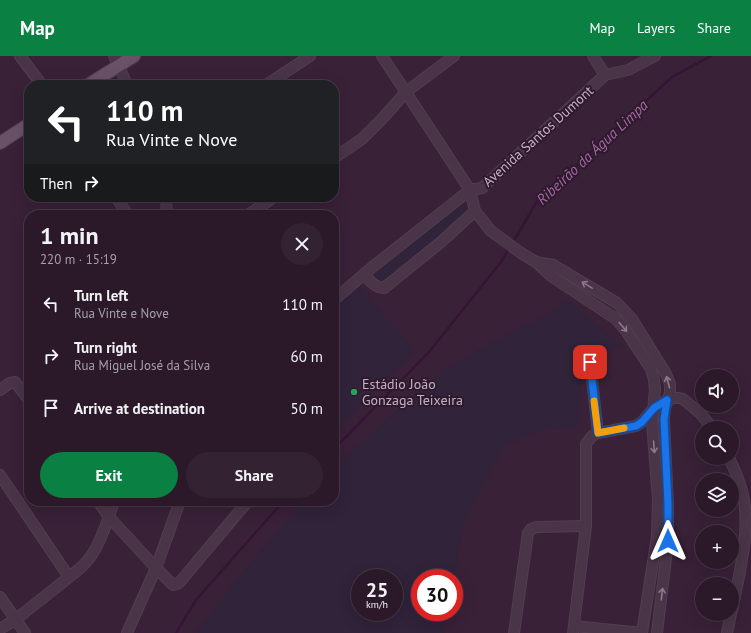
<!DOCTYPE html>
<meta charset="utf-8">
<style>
:root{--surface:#2b192a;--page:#332232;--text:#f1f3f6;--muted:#a6a0a8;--line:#473847;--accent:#0b8043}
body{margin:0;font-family:"PT Sans",sans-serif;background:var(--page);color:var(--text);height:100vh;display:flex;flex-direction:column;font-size:15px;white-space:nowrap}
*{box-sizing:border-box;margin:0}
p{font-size:13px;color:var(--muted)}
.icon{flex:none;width:22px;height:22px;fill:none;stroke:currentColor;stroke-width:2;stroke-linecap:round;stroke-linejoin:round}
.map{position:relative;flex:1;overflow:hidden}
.drawer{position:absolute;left:24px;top:154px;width:315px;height:296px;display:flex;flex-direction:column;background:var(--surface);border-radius:16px;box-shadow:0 4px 16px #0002,0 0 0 1px var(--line)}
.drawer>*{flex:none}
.top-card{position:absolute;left:24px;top:24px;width:315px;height:122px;border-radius:16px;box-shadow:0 4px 16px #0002,0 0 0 1px var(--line);background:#202124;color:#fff;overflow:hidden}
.fabs{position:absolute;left:695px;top:313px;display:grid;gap:8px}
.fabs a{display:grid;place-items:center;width:44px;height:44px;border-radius:50%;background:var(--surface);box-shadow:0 4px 16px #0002,0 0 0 1px var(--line);font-size:20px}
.speed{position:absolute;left:351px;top:513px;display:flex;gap:8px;font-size:20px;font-weight:700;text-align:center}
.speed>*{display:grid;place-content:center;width:52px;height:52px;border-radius:50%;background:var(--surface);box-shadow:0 4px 16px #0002,0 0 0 1px var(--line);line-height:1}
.speed small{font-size:10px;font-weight:400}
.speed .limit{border:6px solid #d22;background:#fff;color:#111}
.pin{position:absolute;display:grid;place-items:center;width:34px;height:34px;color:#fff;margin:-17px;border-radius:8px;box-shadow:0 2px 6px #0006}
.me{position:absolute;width:44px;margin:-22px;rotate:0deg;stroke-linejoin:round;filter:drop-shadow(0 0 3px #0008)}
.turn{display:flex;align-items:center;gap:14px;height:84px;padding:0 16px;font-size:18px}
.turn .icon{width:52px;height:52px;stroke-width:2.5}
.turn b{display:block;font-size:28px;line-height:34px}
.then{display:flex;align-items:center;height:38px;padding:0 16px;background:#0003;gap:8px;font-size:15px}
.round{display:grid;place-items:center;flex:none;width:42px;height:42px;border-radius:21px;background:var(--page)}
.headline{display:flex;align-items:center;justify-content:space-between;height:68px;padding:0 16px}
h1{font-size:24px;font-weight:800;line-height:30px}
.button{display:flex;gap:8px;margin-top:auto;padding:8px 16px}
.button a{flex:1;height:46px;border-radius:24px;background:var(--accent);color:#fff;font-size:16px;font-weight:800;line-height:46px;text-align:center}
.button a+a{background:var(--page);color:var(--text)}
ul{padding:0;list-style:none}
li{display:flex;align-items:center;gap:12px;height:52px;padding:0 16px}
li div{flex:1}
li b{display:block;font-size:15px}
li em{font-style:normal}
header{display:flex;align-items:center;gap:24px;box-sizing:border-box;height:56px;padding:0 20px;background:var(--accent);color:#fff}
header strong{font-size:19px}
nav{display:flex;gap:22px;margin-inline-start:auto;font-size:14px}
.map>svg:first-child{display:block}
.green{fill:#30233a;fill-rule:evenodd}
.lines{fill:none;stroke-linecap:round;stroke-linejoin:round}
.stream{stroke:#361434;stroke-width:2.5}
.minor-casing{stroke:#533e51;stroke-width:12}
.major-casing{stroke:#533e51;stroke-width:14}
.minor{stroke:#493448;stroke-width:10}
.major{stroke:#695268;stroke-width:12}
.oneway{stroke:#8e788c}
.route-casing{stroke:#114b97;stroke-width:10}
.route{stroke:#1a73e8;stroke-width:7}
.slow{stroke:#f59e0b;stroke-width:7}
.leisure-dot{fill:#2e9e5b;stroke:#2e1a2d;stroke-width:1.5}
.labels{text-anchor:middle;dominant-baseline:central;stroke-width:4;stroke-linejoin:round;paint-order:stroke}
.street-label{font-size:14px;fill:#c6afc4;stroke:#2e1a2d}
.poi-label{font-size:14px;fill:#c6afc4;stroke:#2e1a2d;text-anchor:start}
.water-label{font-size:15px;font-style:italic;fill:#a567a3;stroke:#2e1a2d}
</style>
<header>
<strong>Map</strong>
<nav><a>Map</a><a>Layers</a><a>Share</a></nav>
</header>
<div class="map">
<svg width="751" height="577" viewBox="0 0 751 577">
<rect width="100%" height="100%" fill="#392138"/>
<g class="green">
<path d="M463,146L470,155L380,227L372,216Z"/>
<path d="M360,229L374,249L415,294L334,379V252Z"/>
<path d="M568,244L623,291L583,298L578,371L538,374L504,390L465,464L453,522H420V556H448L444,577H195L232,530L304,445H334V411L440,317L464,302L525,270L543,262ZM360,522H394V556H360Z"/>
</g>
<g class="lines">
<g class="stream">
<path d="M512,188L536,147L672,21L711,0"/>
<path d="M334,393L429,296L501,206L509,192"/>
<path d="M176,577L196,544L273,457L284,445"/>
</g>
<defs>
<g id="minor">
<path d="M20,0L42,29"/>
<path d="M114,0L119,10L127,29"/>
<path d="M382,0L470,134L475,155L491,175L521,197L536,206L551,220L616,263L626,275L651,313L654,324L655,333L652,366L658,444L657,480L642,577"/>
<path d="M593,0L605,19"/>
<path d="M266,29L310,0"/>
<path d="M334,102L362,83L382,63L406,36L454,0"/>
<path d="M116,141L128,159"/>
<path d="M166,141L167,159"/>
<path d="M248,159L274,141"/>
<path d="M536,206L553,209L617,247L632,263L666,318L670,328V337L665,352L664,363L668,448V485L657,577"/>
<path d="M364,218C370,225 375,232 384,232L441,186L475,155"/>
<path d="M334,244L370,213L470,134L482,132L605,19L628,14L655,0"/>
<path d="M0,334L10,327L15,326L29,344"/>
<path d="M598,377L636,370L642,366L654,352L667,344L674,342H679L683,343L701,358L712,372"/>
<path d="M729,402C735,414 740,426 743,439C751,476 739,518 732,555"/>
<path d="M0,419L69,521"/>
<path d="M98,445L109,461L156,512L173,529L179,527L248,445"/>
<path d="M0,541L25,577"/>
<path d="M574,570L642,577"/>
<path d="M0,573L15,564L78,514C84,509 89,504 93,497C102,483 109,461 114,445"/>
<path d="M127,577L156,512L180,445"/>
<path d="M514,577L528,477L531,473L537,471L586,470"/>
<path d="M573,577L586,470V388L592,380L598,377L590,306"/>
<path d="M727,577L731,558"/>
</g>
<g id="major">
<path d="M88,29L134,0"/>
<path d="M0,87L29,68"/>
</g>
</defs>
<use href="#minor" class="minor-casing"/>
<use href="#major" class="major-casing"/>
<use href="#minor" class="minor"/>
<use href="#major" class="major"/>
</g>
<defs><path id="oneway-shaft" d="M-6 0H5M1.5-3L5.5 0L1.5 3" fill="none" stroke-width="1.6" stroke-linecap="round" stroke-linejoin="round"/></defs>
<g class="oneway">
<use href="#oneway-shaft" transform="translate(587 229) rotate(-149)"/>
<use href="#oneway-shaft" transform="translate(623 271) rotate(50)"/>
<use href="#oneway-shaft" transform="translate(668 326) rotate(-105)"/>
<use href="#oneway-shaft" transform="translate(654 391) rotate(86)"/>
<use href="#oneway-shaft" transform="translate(662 538) rotate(-83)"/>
</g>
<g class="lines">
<defs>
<path id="route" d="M590,306L598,377L636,370L642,366L654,352L667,344L664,363L668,448V485"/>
</defs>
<use href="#route" class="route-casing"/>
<use href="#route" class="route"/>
<path class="slow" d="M594,345L598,377L624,372"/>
</g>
<circle class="leisure-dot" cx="354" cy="336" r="4"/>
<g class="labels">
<g class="street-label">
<text transform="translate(538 80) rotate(-42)">Avenida Santos Dumont</text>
</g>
<g class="poi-label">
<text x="362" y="328">Estádio João<tspan x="362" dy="16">Gonzaga Teixeira</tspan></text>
</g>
<g class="water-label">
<text transform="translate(592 96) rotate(-43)">Ribeirão da Água Limpa</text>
</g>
</g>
</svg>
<div class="fabs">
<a><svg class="icon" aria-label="sound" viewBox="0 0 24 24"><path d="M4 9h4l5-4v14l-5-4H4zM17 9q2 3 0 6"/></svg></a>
<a><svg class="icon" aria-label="search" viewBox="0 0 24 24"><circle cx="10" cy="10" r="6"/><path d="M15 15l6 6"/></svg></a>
<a><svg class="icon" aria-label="layers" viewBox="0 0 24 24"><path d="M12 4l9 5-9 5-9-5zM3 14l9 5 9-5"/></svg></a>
<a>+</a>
<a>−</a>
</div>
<div class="speed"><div>25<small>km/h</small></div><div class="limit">30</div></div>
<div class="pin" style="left:590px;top:306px;background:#d93025"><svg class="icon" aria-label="arrive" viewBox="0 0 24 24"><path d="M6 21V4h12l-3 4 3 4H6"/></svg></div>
<svg class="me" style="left:668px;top:485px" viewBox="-20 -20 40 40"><path d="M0-17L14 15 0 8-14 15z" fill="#1a73e8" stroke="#fff" stroke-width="4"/></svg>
<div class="top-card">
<div class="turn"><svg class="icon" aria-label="left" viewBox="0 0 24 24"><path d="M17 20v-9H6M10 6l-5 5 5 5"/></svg><div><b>110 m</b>Rua Vinte e Nove</div></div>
<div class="then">Then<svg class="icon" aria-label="right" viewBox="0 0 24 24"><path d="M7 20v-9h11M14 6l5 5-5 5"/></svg></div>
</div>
<section class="drawer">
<div class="headline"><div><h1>1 min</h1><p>220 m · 15:19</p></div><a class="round"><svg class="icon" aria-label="close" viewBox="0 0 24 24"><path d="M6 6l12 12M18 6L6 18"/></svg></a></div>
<ul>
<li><svg class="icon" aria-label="left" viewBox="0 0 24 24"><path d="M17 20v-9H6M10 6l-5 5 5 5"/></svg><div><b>Turn left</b><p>Rua Vinte e Nove</p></div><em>110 m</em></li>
<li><svg class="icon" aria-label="right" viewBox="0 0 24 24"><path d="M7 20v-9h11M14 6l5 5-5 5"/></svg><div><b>Turn right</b><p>Rua Miguel José da Silva</p></div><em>60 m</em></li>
<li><svg class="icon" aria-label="arrive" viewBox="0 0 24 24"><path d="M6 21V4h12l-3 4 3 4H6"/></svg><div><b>Arrive at destination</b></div><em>50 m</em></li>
</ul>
<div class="button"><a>Exit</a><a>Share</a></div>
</section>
</div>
